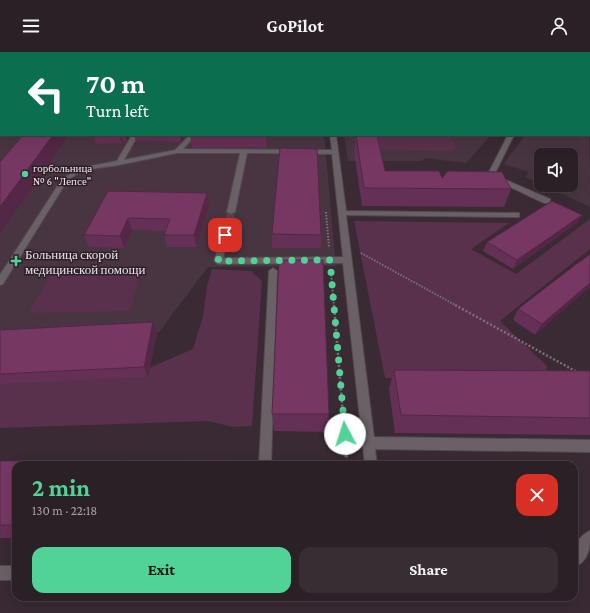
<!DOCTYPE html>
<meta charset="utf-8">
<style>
:root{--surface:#2b2026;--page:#372d32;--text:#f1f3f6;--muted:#a6a3a7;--line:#473e43;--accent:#51d398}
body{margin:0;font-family:"Crimson Pro",serif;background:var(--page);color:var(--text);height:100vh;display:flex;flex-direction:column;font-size:15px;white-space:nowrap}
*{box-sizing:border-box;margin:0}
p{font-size:13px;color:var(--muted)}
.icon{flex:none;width:22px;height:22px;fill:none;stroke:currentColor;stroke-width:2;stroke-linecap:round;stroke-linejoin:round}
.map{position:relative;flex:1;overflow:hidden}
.sheet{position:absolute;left:12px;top:409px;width:566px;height:140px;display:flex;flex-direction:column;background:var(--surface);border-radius:12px;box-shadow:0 4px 16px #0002,0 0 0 1px var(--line)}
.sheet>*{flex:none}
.hud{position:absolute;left:0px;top:0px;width:590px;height:84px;box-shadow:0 4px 16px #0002,0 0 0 1px var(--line);background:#0b6e4f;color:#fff;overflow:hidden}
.fabs{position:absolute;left:534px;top:96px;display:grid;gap:8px}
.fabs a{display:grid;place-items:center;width:44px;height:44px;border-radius:8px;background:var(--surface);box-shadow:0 4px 16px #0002,0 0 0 1px var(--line);font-size:20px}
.pin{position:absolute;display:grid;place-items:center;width:34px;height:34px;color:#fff;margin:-17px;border-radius:8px;box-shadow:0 2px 6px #0006}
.me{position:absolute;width:44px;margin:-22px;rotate:355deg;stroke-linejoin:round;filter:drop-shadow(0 0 3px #0008)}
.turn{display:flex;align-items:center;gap:14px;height:84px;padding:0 20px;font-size:18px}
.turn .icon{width:52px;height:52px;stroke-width:2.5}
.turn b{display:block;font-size:28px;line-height:34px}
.round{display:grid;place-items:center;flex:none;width:42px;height:42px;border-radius:12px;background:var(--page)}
.overview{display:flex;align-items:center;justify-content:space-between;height:68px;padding:0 20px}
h1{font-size:24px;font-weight:700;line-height:30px;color:var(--accent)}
.button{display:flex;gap:8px;margin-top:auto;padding:8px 20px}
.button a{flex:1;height:46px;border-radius:12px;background:var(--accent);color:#111;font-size:16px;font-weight:700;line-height:46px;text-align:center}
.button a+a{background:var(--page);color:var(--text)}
header{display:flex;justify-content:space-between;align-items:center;height:52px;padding:0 20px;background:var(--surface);font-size:18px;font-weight:700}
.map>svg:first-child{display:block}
.built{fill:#493542}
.green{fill:#59314c}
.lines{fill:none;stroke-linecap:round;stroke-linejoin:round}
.minor-tunnel{stroke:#54464e;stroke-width:8;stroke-dasharray:8 4;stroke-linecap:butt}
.minor-casing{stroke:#564850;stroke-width:2}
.path-far2{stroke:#7d6f77;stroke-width:2;stroke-dasharray:1.5 1.5;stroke-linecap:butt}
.path-far1{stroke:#7d6f77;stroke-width:2.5;stroke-dasharray:2 2;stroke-linecap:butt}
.path{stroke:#7d6f77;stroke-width:3.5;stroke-dasharray:2.5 2.5;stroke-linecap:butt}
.minor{fill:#696166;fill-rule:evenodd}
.wall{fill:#653055}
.shaded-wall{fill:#532745}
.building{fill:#763863;stroke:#532745}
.route{stroke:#51d398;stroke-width:7;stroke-dasharray:0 12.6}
.poi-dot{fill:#51d398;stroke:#2e2029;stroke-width:1.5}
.labels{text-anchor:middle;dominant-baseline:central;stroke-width:3;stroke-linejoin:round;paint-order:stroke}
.far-poi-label{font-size:11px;fill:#ede3e9;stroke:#2e2029;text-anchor:start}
.poi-label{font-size:13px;fill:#ede3e9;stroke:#2e2029;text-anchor:start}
</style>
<header><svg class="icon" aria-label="menu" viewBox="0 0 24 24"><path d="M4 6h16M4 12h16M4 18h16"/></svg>GoPilot<svg class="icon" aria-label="person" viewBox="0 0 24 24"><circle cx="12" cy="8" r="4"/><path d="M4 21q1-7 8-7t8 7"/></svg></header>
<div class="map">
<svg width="590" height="561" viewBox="0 0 590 561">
<rect width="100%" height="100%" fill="#392a33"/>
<g class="built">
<path d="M589,54L590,155L543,133H571V103H541V132L525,125L529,120L504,112L525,83H589Z"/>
<path d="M0,57L1,83H159L156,90H169L182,83H324L336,214L208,215L159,280L0,289Z"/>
<path d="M344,83H491L466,111L426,106L421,109H348Z"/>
</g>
<g class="green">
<path d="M173,0H322L323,1H172Z"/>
<path d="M353,83H449L456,95L451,99L362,97L355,93Z"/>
<path d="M590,167V197L500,269L547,314L545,328L385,326L354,169L509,171L471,197L516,222Z"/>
<path d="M212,217L251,219L262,229L252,374L233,375L208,369L0,376V325L135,322L193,297L203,264L207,234Z"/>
<path d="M140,221L130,259L29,261L51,222Z"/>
</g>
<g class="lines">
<path class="minor-tunnel" d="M229,170L231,160"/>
<defs>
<g id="minor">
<rect x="320" y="0" width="5" height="1"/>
<rect x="0" y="24" width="1" height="4"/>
<rect x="589" y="49" width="1" height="4"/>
<rect x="0" y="75" width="1" height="4"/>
<path d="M132,83H138L124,108L175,98L190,83H196L183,97L332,98L330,83H336L346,159L519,161V165H516L346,163L374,385L590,388V400L375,397L377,413H365L343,211L218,212L214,209L225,170L229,168L233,170L223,206L343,205L332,102L247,101L235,160L231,162L227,160L240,101H177L119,113L91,117L78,121L67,129L3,232L0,233V223L62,127L80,116L117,109Z"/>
<path d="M508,83H514L494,123L550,147V151H544L487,124Z"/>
<path d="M273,216L277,219L271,413H259L269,219Z"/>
<path d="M590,479C590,493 590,509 574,515C574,501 574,486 590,479Z"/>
<rect x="0" y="514" width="16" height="14"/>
</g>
</defs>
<use href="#minor" class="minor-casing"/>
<g class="path-far2">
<path d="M326,160L329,195"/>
<path d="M361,201L457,254"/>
<path d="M331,220L334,254"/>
</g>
<g class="path-far1">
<path d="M334,253L345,389"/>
<path d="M455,253L577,320"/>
</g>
<path class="path" d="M345,388L347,413"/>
<use href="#minor" class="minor"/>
</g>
<g class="wall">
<path d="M422,0H590V47H589V1H422Z"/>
<path d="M1,30V57H0V31Z"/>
<path d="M93,83H131L127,89H123L122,91L96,92Z"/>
<path d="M134,83H188L181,90L136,89Z"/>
<path d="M190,83H268L267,95L192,96Z"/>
<path d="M356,83H377L385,119L442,126L511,137L504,155L362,154L354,99Z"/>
<path d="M108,139L209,153L197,195H167L164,183L166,179L132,178L124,196L89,195L84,183Z"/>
<path d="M582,163L577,171L513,217L483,199L487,190Z"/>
<path d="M272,182L321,183V196H272Z"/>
<path d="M590,202L535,283L513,268L518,257L580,210Z"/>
<path d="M0,278L157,280L148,325L0,332Z"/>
<path d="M394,318L590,319V383L395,381L389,337Z"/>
<path d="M272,362H329L327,380L274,379Z"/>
<path d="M231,408L232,413H16V486H0V409Z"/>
</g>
<g class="shaded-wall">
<rect x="133" y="0" width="12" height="1"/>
<path d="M53,83H69L0,182V155Z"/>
<path d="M119,83H121L123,89L122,91Z"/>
<path d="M125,83H131L127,89Z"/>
<path d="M180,83H188L181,90Z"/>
<path d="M266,83H268L267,95Z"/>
<path d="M207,141L209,153L197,195L194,183Z"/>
<path d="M582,163L577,171L513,217L517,208Z"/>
<path d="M128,166L132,178L124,196L120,184Z"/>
<path d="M590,231V235L535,283L542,272Z"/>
<path d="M153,270L157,280L148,325L144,315Z"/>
</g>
<g class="building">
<path d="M41,0H133V1H40Z"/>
<path d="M349,0H418V1H350Z"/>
<path d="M432,0H590V32H589V1H433Z"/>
<path d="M1,30V43H0V31Z"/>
<path d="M23,83H53L0,155V110Z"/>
<path d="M356,83H377L385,119H439L442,126L448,119L502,120L511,137L364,136Z"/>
<path d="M280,96L317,97L321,183L272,182Z"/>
<path d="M108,139L207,141L194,183H164L170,167L128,166L120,184L84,183Z"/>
<path d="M552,149L582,163L517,208L487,190Z"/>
<path d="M590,202V231L542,272L518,257L579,210H580Z"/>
<path d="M279,208H323L329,362H272Z"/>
<path d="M153,270L144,315L0,322V278Z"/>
<path d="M394,318L590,319V366L401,363Z"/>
<path d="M231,408L230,413H16V473H0V409Z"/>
</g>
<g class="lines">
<path class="route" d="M225,183L218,209L330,208L345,382"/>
</g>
<g class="poi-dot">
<circle cx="25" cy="122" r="4"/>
<path d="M14 203h4v4h4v4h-4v4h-4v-4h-4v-4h4z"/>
</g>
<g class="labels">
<g class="far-poi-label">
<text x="33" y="116">горбольница<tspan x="33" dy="13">№ 6 "Лепсе"</tspan></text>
</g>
<g class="poi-label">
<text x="25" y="202">Больница скорой<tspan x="25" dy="15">медицинской помощи</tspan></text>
</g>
</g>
</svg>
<div class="fabs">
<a><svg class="icon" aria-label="sound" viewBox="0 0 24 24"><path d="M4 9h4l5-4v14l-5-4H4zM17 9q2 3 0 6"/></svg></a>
</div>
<div class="pin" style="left:225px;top:183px;background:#d93025"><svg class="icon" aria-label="arrive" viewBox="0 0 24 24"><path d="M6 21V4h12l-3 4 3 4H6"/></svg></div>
<svg class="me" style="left:345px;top:382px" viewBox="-20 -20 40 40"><circle r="19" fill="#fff"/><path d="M0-13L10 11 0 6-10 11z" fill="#51d398"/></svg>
<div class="hud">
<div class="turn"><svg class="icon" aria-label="left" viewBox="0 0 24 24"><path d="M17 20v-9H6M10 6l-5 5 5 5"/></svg><div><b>70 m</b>Turn left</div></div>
</div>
<section class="sheet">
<div class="overview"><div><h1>2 min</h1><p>130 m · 22:18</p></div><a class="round" style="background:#d93025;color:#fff"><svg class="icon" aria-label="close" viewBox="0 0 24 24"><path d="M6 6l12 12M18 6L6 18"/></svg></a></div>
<div class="button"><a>Exit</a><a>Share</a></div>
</section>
</div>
